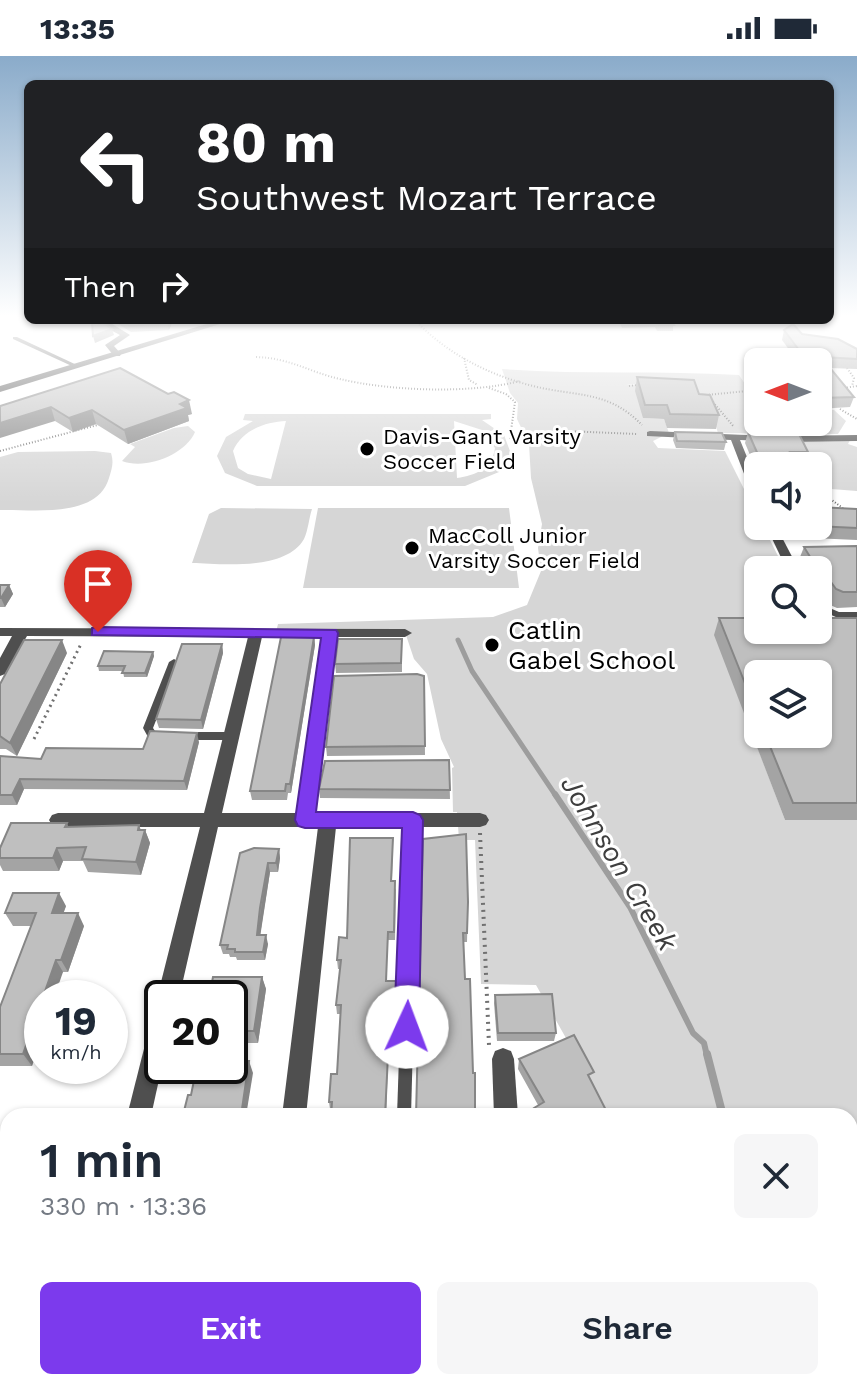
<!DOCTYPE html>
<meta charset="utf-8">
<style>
:root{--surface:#fff;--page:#f6f6f7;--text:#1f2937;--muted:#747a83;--accent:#7c3aed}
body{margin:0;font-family:"Work Sans",sans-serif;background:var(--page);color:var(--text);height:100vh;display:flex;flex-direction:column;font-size:30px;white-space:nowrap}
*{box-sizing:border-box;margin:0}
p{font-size:26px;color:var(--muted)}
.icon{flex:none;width:44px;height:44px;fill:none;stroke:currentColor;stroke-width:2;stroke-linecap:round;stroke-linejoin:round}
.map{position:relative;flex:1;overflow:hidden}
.drawer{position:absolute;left:0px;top:1052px;width:858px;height:282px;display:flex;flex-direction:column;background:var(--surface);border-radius:24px 24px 0 0;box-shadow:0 2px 6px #0004}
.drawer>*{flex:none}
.guide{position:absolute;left:24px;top:24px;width:810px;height:244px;border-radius:12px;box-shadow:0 2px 6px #0004;background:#202124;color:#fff;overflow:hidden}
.needle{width:52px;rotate:270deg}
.fabs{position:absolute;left:744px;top:292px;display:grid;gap:16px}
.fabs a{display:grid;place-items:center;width:88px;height:88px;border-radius:12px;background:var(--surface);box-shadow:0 2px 6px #0004;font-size:40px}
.speed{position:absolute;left:24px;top:924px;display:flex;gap:16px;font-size:40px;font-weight:700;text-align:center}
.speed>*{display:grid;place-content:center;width:104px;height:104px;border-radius:50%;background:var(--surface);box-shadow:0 2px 6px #0004;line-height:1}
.speed small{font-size:20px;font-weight:400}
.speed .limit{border:4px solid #111;border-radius:12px;background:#fff;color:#111}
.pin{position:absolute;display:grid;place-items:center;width:68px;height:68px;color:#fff;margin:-82px -34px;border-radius:50% 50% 50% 0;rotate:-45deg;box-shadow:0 0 8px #0007}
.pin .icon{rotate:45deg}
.me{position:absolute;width:88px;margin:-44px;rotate:2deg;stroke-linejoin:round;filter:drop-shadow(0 0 6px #0008)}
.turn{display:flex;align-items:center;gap:28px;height:168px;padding:0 40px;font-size:36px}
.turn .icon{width:104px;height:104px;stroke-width:2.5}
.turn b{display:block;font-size:56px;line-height:68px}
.then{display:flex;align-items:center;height:76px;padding:0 40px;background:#0003;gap:16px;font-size:30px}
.round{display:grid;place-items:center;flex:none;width:84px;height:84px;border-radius:12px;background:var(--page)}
.overview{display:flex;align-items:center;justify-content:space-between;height:136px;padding:0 40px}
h1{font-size:48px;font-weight:600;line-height:60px}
.button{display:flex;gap:16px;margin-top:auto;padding:16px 40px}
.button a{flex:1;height:92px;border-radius:12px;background:var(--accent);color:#fff;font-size:32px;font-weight:600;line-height:92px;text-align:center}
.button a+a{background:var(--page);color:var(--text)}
.status{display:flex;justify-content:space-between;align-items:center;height:56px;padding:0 40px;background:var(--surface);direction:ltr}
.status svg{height:22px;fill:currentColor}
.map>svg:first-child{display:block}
.green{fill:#d6d6d6;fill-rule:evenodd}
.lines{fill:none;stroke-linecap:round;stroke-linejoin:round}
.stream-far2{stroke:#9d9d9d;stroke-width:5}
.stream-far1{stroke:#9d9d9d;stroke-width:6}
.stream{stroke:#9d9d9d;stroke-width:8}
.path-far3{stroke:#717171;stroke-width:2;stroke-dasharray:1 2;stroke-linecap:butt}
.path-far2{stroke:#717171;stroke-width:3;stroke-dasharray:2 4;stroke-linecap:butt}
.path-far1{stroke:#717171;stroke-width:4;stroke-dasharray:2 5;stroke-linecap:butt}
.path{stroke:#717171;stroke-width:5;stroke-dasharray:3 6;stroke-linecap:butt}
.service{fill:#4f4f4f;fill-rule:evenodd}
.pedestrian{fill:#4f4f4f;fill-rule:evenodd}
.minor{fill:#4f4f4f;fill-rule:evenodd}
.tertiary{fill:#4f4f4f;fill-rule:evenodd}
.wall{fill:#a4a4a4;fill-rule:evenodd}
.shaded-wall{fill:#868686}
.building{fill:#bfbfbf;stroke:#868686;stroke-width:2}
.route{fill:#7c3aed;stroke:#51269a;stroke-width:2}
.poi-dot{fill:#000;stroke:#fff;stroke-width:3}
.labels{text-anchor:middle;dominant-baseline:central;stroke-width:6;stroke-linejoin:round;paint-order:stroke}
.far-poi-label{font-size:22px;fill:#000;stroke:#fff;text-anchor:start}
.poi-label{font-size:26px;fill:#000;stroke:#fff;text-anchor:start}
.water-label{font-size:28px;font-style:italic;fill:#3e3e3e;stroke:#fff}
</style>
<div class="status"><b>13:35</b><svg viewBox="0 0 49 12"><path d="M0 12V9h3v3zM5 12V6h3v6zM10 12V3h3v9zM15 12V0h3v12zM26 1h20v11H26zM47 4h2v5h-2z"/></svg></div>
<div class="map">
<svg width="857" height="1333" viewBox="0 0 857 1333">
<rect width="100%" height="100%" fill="#fff"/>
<g class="green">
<path d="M502,313C580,319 659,314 739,319L745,328H758V366H818V353L834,354L846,365L838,378L718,377L714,364L647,329L626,328L648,331L643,362L664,363L669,377L653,385L658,392L725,395L758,461V470H763L779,502L747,513L758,533V574L715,579L785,764H857V1333H717L715,1326H850V1060H610L536,929L481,928L475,784H459L457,756H453L452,712L454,711L441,683L427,618L414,603L405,576H276L278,568L493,561L527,549L541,515L538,492L542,468L531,422L529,388L517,363L518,347L510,337Z"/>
<path d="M245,358H491V363L482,364L504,379L511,398L499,416L465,430H257L225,417L217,400L226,381L253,365L243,364ZM286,365L271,423L248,418L238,412L233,395C242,374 265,366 286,365ZM454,365L482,374L495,392C492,413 476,419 457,422Z"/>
<path d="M188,370L195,376C185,399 146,414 122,405L135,391L130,388L174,372Z"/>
<path d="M850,384L848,388L857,391V435L818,432V410H806L812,409L801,385Z"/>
<path d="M95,395L111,397C114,407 112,412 109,422C97,463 33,453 0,454V401L18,396Z"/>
<path d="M221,452L312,453C309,462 308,475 304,483C286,515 222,508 192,507L209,458Z"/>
<path d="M318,452H509L519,532H303Z"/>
</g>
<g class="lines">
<path class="stream-far2" d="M458,584L472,615L556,740"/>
<path class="stream-far1" d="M555,738L630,851L693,977L704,987L707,1000"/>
<g class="stream">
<path d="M707,998L723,1060"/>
<path d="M778,1326V1333"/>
</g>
<g class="path-far3">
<path d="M415,264C447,298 489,319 533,330C577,341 608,334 642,369"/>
<path d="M791,293L787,294L799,306"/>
<path d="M256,301C290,302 309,316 340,323C389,335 471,338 520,325"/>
<path d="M464,302L469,324L478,329"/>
<path d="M847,312L854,322L852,330"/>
<path d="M629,330L637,329"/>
<path d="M489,332L506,338L515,346L510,382L564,375L638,378"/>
<path d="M844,332L857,330"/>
<path d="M706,339L758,334"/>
<path d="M713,346L734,371"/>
<path d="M840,353L857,363"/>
<path d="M0,395L101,368"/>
<path d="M793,409H811L806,400"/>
<path d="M818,434L844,453"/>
</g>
<path class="path-far2" d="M34,683L81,588"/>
<path class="path-far1" d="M480,777L489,989"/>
<path class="path" d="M241,1333L242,1326"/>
<g class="service">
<path d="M13,281H17L79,310L74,311L13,283Z"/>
<path d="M818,547L839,556H857V562H838L818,553Z"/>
<path d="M174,603L179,606L153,672L155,675L166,677L167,680L162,684L148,681L143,672L169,606Z"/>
<path d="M186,676H232L237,680L232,684H186L181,680Z"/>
<path d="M413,760L417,761L419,764L411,1060H397L407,764L409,761Z"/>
</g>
<g class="pedestrian">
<path d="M650,375L768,380L770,382L765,385L740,384L758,428V444L753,441L731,384L647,380V376Z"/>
<path d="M857,379V385L786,386L781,383L786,380Z"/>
<path d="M766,470H776L799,514H787Z"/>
</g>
<g class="minor">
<path d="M103,266H109L130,279L114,290L121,298L120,300H114L105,289L120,279L103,270Z"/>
<path d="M0,572L405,573L412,577L405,581H337L315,757H480L486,759L489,764L486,769L480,771H336L306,1060H282L318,771H218L179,942H162V950L157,942L200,771H58L52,769L49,764L52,759L58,757H204L248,581L27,580L5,618L0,620V602L12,580H0ZM262,581H322L297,757H222Z"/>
<path d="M162,955V1010L151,1060H127L151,965L154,958Z"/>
<path d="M503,992L511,995L514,1003L518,1060H494L492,1003L495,995Z"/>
<path d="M60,1326H88L87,1333H59Z"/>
<path d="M412,1326H440L441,1333H413Z"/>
<path d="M558,1326H586L588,1333H560Z"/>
</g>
<path class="tertiary" d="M220,264H233L0,336V330Z"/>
</g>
<g class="wall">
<path d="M114,264H173L169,274L131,276L115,266Z"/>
<path d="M610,264H678L677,268H673V275H657L655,271L622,272L620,267H612Z"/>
<path d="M784,274L857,293V313L830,312L854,341L850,351L818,353V306H798L782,284Z"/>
<path d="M120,312L192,358L188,359L189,365L128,388L96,368L73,376L55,365L0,350Z"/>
<path d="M637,321L699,338L719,359L716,373L667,372L664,363L643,362L635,335Z"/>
<path d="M675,376L726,386L724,394L676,392L673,384Z"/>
<path d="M748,376L808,396L804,408H795L797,410H758V418L745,387Z"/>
<path d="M857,453V484L789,481L784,470H818Z"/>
<path d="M857,490V551L837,552L830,549L822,537H818V514H803L798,506L804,491Z"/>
<path d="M0,529H9L13,538L5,551H0Z"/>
<path d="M719,562H857V764H785L714,579ZM758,618L818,678H758Z"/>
<path d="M314,581L315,589L291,737H288L287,744H252L250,735Z"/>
<path d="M402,583V616L336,617L335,608Z"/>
<path d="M222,588L223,597L203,673L159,672L156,663Z"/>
<path d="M153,596L154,600L147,621H124L123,615H99L98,610Z"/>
<path d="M67,597L17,700L6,693H0V628Z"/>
<path d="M424,620L425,699L327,700L326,691Z"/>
<path d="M199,686L187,734L24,733L17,749H0V700L41,703Z"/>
<path d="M449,704L450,743L320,742L319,733Z"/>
<path d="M67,767L68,771L145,774L150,787L141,819L88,816L83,805H63L59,815H3L0,809V792Z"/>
<path d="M393,791L392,825L396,834L395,884H388L386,925H398L396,988H389L330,1053L329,1046L337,1018L341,958H337L336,949L340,913H338L337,904Z"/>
<path d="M279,793L280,802L278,816H270L260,879L268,888L265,904H237L236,901H230L229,898H223L220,889L240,797Z"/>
<path d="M468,846L467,886H464L416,1060Z"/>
<path d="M66,850L63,857L84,870L68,916H63L42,942V979L32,1010H0V951L32,870H13L5,857Z"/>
<path d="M262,921L266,933L258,987H230V942H212L210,936Z"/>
<path d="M495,939L556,977L554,985H497L494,947Z"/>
<path d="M519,1003L591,1025L609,1060H532L534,1052L538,1049L518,1013Z"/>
<path d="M630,1326H710L711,1333H632Z"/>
</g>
<g class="shaded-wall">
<path d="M169,264H173L169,274L167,267Z"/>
<path d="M112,273L114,279L95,287L93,280Z"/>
<path d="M189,344L192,358L188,359L189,365L128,388L124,374Z"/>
<path d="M51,351L55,365L0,382V367Z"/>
<path d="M92,354L96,368L73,376L69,362Z"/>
<path d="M9,529L13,538L5,551L1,542Z"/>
<path d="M314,581L315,589L291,737L290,728Z"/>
<path d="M62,584L67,597L17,700L10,687Z"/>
<path d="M222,588L223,597L203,673L201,664Z"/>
<path d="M153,596L154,600L147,621L145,617Z"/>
<path d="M197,677L199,686L187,734L184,725Z"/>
<path d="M20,723L24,733L17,749L12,739Z"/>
<path d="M139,769L143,780L145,774L150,787L141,819L136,806L138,774Z"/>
<path d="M57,792L63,805L59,815L53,802Z"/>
<path d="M279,793L280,802L278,816L276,807Z"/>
<path d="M268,807L270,816L259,888L257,879Z"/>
<path d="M59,837L66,850L59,870L52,857Z"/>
<path d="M78,857L84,870L68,916L61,904Z"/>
<path d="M266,879L268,888L265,904L263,896Z"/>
<path d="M56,904L63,916L54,942H43Z"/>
<path d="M262,921L266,933L258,987L254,975Z"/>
<path d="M42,944V979L32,1010L23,998Z"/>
<path d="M389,979L386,1060H385Z"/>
<path d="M249,1005L253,1017L246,1060H241Z"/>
<path d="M201,1326H208L207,1333H200Z"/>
</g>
<g class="building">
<path d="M99,264L112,273L93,280L92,266Z"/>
<path d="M121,264H169L167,267L130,270Z"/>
<path d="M622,264H671L674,269H658L656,266H623Z"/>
<path d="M793,268L802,278L838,283L857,293V303L821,301L854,341L820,342L818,340V306H808L784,274Z"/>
<path d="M120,312L168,338L174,336L189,344L180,348L187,352L124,374L92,354L69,362L51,351L0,367V350Z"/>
<path d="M637,321L694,324L699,338L710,339L719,359L670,358L667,349H645Z"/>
<path d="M675,376L722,377L726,386L677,385Z"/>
<path d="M748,376L799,378L808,396H790L797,410H763Z"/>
<path d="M818,451L857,453V472L815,470H818Z"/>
<path d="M857,490V536H843L836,533L828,522H823L804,491Z"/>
<path d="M0,529H9L1,542H0Z"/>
<path d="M719,562H758V574H818V562H857V747H793L765,678H818V618H758V660Z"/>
<path d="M281,581H314L290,728H286L285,735H250Z"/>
<path d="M338,583H402L401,607L335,608Z"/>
<path d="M24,584H62L10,687L0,680V628Z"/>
<path d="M182,588H222L201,664L156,663Z"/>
<path d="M104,595L153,596L145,617H122L125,610H98Z"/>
<path d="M417,618L424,620L425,690L326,691L334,620Z"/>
<path d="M150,675L197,677L184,725L20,723L12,739H0V700L41,703L46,692L143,693Z"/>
<path d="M449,704L450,734L319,733L325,705Z"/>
<path d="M11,767H67L65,771L139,769L138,774H145L136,806L82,803L86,791L57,792L53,802H0V792Z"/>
<path d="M466,778L468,846L467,877H463L465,923H470L473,1017H475V1060H416L423,783Z"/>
<path d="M350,782H393L391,825H395L394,876H388L386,925H398L396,979H389L385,1060H331L332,1046H329L331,1018H337L341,949H336L341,904H337L339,881L347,882Z"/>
<path d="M254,792L279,793L276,807H268L260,852L257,879H266L263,896H235V893H227L228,889H220L240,797Z"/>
<path d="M13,837H59L52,857H78L61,904H56L23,998H0V951L36,857H5Z"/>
<path d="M213,921H262L254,975H230V942H213L215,936H210Z"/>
<path d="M552,938L556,977H498L495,939Z"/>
<path d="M574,979L594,1016L588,1019L609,1060H539L534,1052L544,1046L519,1003Z"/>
<path d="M230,1005H249L241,1060L183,1059L188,1039H191L197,1010H230Z"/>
<path d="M140,1326H201L200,1333H139Z"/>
<path d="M244,1326H393L392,1333H243Z"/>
<path d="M447,1326H524L525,1333H447Z"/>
<path d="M636,1326H710L711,1333H638Z"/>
</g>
<linearGradient id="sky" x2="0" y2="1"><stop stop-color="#8aabca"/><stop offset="0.58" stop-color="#fff"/><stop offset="1" stop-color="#fff" stop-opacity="0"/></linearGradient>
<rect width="857" height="447" fill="url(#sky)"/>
<path class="route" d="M98,571L336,574L338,577L316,756H413L420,759L423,764L419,971L415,980L407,983L398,980L394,971L402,772H305L298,770L295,764L321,582L92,579V572Z"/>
<g class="poi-dot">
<circle cx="367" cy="393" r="8"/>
<circle cx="412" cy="492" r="8"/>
<circle cx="492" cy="589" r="8"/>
</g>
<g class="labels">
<g class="far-poi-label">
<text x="383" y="380">Davis-Gant Varsity<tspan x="383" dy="25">Soccer Field</tspan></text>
<text x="428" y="479">MacColl Junior<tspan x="428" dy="25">Varsity Soccer Field</tspan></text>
</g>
<g class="poi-label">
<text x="508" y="574">Catlin<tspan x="508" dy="30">Gabel School</tspan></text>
</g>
<g class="water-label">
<text transform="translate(619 807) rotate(59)">Johnson Creek</text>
</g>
</g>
</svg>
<div class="fabs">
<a><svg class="needle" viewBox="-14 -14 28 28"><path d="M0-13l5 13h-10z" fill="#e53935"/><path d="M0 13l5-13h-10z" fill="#747a83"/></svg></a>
<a><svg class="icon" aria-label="sound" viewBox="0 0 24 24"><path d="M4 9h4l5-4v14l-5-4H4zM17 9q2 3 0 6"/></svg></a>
<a><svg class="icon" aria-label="search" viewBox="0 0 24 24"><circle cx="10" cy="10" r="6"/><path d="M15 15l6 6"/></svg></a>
<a><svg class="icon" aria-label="layers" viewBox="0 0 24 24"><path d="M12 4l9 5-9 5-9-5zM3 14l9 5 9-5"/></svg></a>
</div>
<div class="speed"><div>19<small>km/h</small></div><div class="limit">20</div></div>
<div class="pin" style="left:98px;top:576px;background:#d93025"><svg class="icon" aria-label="arrive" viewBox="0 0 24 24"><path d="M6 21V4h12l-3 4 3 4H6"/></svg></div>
<svg class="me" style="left:407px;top:971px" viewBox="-20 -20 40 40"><circle r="19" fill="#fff"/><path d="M0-13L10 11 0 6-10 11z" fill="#7c3aed"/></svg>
<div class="guide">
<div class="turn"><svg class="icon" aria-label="left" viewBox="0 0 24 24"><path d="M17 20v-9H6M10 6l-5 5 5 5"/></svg><div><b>80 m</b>Southwest Mozart Terrace</div></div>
<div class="then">Then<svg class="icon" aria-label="right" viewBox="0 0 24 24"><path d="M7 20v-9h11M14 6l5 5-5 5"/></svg></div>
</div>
<section class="drawer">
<div class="overview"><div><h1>1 min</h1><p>330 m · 13:36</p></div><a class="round"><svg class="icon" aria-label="close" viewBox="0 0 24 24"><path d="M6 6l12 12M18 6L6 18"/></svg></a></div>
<div class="button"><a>Exit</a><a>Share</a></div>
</section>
</div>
